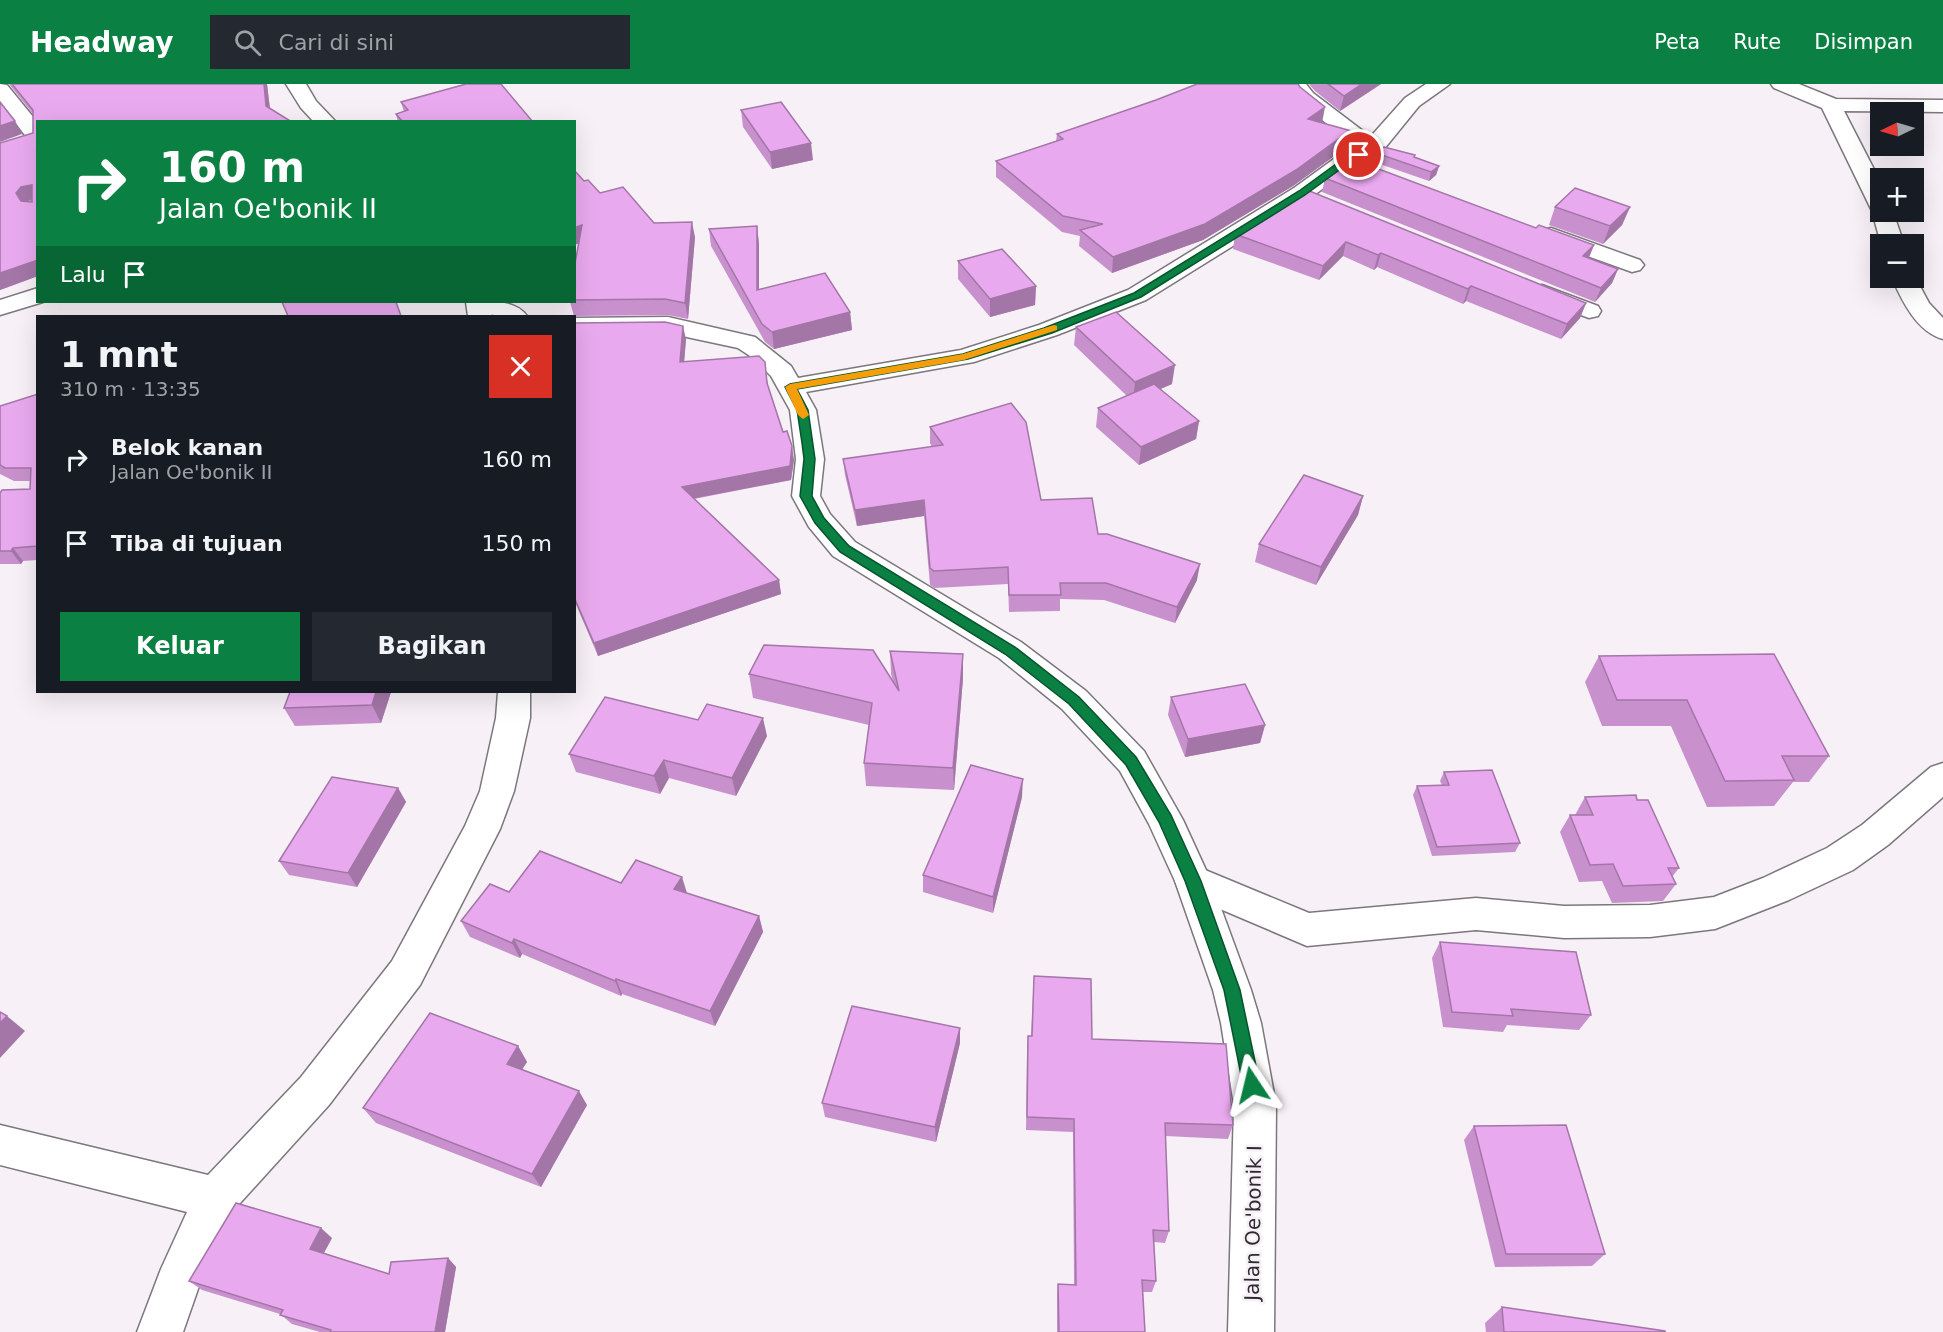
<!DOCTYPE html>
<html lang="id">
<meta charset="utf-8">
<style>
:root{--surface:#171b24;--page:#242831;--text:#f1f3f6;--muted:#9ea1a6;--accent:#0b8043}
body{margin:0;font-family:"DejaVu Sans",sans-serif;background:var(--page);color:var(--text);height:100vh;display:flex;flex-direction:column;font-size:22px;white-space:nowrap}
*{box-sizing:border-box;margin:0}
p{font-size:20px;color:var(--muted)}
.icon{flex:none;width:33px;height:33px;fill:none;stroke:currentColor;stroke-width:2;stroke-linecap:round;stroke-linejoin:round}
.map{position:relative;flex:1;overflow:hidden}
.side{position:absolute;left:36px;top:231px;width:540px;height:378px;display:flex;flex-direction:column;background:var(--surface);border-radius:0px;box-shadow:0 6px 24px #0002}
.side>*{flex:none}
.banner{position:absolute;left:36px;top:36px;width:540px;height:183px;border-radius:0px;box-shadow:0 6px 24px #0002;background:#0b8043;color:#fff;overflow:hidden}
.needle{width:39px;rotate:265deg}
.buttons{position:absolute;left:1870px;top:18px;display:grid;gap:12px}
.buttons a{display:grid;place-items:center;width:54px;height:54px;border-radius:0px;background:var(--surface);box-shadow:0 6px 24px #0002;font-size:30px}
.pin{position:absolute;display:grid;place-items:center;width:51px;height:51px;color:#fff;margin:-26px;border:3px solid #fff;border-radius:50%;box-shadow:0 2px 6px #0007}
.me{position:absolute;width:66px;margin:-33px;rotate:350deg;stroke-linejoin:round;filter:drop-shadow(0 0 4px #0008)}
.turn{display:flex;align-items:center;gap:21px;height:126px;padding:0 24px;font-size:27px}
.turn .icon{width:78px;height:78px;stroke-width:2.5}
.turn b{display:block;font-size:42px;line-height:51px}
.then{display:flex;align-items:center;height:57px;padding:0 24px;background:#0003;gap:12px;font-size:22px}
.round{display:grid;place-items:center;flex:none;width:63px;height:63px;border-radius:0px;background:var(--page)}
.summary{display:flex;align-items:center;justify-content:space-between;height:102px;padding:0 24px}
h1{font-size:36px;font-weight:600;line-height:45px}
.cta{display:flex;gap:12px;margin-top:auto;padding:12px 24px}
.cta a{flex:1;height:69px;border-radius:0px;background:var(--accent);color:#fff;font-size:24px;font-weight:600;line-height:69px;text-align:center}
.cta a+a{background:var(--page);color:var(--text)}
ul{padding:0;list-style:none}
li{display:flex;align-items:center;gap:18px;height:84px;padding:0 24px}
li div{flex:1}
li b{display:block;font-size:22px}
li em{font-style:normal}
header{display:flex;align-items:center;gap:36px;box-sizing:border-box;height:84px;padding:0 30px;background:var(--accent);color:#fff}
header strong{font-size:28px}
nav{display:flex;gap:33px;margin-inline-start:auto;font-size:21px}
.search{width:420px;height:54px;background:var(--page);display:flex;align-items:center;gap:15px;box-sizing:border-box;padding:0 21px;border-radius:0px;color:var(--muted);font-size:22px}
.map>svg:first-child{display:block}
.lines{fill:none;stroke-linecap:round;stroke-linejoin:round}
.minor-casing{stroke:#7c777d;stroke-width:3}
.tertiary-casing{stroke:#7c777d;stroke-width:3}
.minor{fill:#fff;fill-rule:evenodd}
.tertiary{fill:#fff;fill-rule:evenodd}
.wall{fill:#c891cd}
.shaded-wall{fill:#a376a7}
.building{fill:#e9a9ee;stroke:#a376a7;stroke-width:1.5;fill-rule:evenodd}
.route{fill:#0b8043;stroke:#07532c;stroke-width:1.5}
.slow{fill:#f59e0b}
.labels{text-anchor:middle;dominant-baseline:central;stroke-width:5;stroke-linejoin:round;paint-order:stroke}
.street-label{font-size:20px;fill:#2d2b2d;stroke:#f7f1f7}
</style>
<header>
<strong>Headway</strong>
<div class="search"><svg class="icon" aria-label="search" viewBox="0 0 24 24"><circle cx="10" cy="10" r="6"/><path d="M15 15l6 6"/></svg>Cari di sini</div>
<nav><a>Peta</a><a>Rute</a><a>Disimpan</a></nav>
</header>
<div class="map">
<svg width="1943" height="1248" viewBox="0 0 1943 1248">
<rect width="100%" height="100%" fill="#f7f1f7"/>
<g class="lines">
<defs>
<g id="minor">
<path d="M0,0L7,1L38,39V59L30,58L0,18Z"/>
<path d="M1286,0H1306L1313,9L1380,60L1383,65L1380,70L1372,71L1364,70L1299,17Z"/>
<path d="M1771,0H1799L1836,15L1943,16V28L1844,27L1881,99V128H1893L1904,160H1881L1872,127L1822,24L1774,4Z"/>
<path d="M1551,144L1640,176L1644,181L1640,186L1632,188L1543,156L1539,151L1543,146Z"/>
<path d="M1914,191L1929,219L1943,234V255C1917,248 1902,217 1892,194H1914Z"/>
<path d="M1542,201L1598,222L1601,227L1598,232L1589,234L1533,213L1530,208L1533,203Z"/>
<path d="M38,204V218H43L0,231V216Z"/>
<path d="M466,218H490L492,232H468Z"/>
<path d="M498,608H530V634L514,707L500,745L420,901L329,1021L231,1129L198,1205L183,1248H137L161,1185L187,1128L0,1081V1041L208,1091L301,993L392,877L465,742L480,707L496,634Z"/>
<path d="M1943,679V713L1888,761L1853,786L1789,816L1715,845L1650,853L1564,854L1476,846L1307,862L1180,808L1175,797L1180,786L1193,781L1309,829L1476,814L1564,822L1650,821L1714,813L1763,794L1827,764L1862,741L1931,683Z"/>
</g>
<g id="tertiary">
<path d="M286,0H306L316,17L336,38H314L301,24Z"/>
<path d="M1426,0H1450L1419,22L1380,70L1354,82L1310,114L1146,216L1057,251L974,278L806,308L816,326L824,375L820,412L830,430L855,458L1021,558L1086,607L1144,667L1183,736L1211,797L1251,906L1261,939L1276,1021L1274,1248H1228L1234,1021L1221,939L1213,906L1175,797L1149,740L1120,687L1062,625L999,574L833,472L809,443L792,412L796,375L790,326L771,292L753,274L738,264L668,249L574,250V234L668,233L755,253L791,282L798,294L961,266L1039,241L1128,206L1294,104L1338,72L1364,60L1405,14Z"/>
<path d="M475,218C491,216 517,217 527,232C508,234 487,235 475,218Z"/>
</g>
</defs>
<use href="#minor" class="minor-casing"/>
<use href="#tertiary" class="tertiary-casing"/>
<use href="#minor" class="minor"/>
<use href="#tertiary" class="tertiary"/>
</g>
<g class="wall">
<path d="M9,0H267L270,24L38,38V192L0,206L33,49V30Z"/>
<path d="M1309,0H1381L1340,27L1315,7Z"/>
<path d="M401,18L533,38H398L396,30L404,28Z"/>
<path d="M741,26L813,76L772,85L743,43Z"/>
<path d="M1322,39L1351,63L1337,70L1293,102L1203,156L1112,189L1079,162L1080,152L1062,148L996,93V77L1056,57L1057,50Z"/>
<path d="M1373,68L1415,71V73L1439,82L1436,91L1429,97L1371,77Z"/>
<path d="M574,86L584,97L600,109L654,139L695,153L688,235L668,231L574,232L570,218H574V185L579,159L574,161Z"/>
<path d="M1325,94L1512,135L1536,144L1594,161L1589,174L1618,185L1612,199L1595,218L1322,108Z"/>
<path d="M1307,106L1586,219L1580,234L1561,255L1466,217L1463,220L1377,183L1374,186L1343,172L1319,196L1233,165L1235,150Z"/>
<path d="M1555,123H1630L1622,141L1603,160L1549,141Z"/>
<path d="M757,142L759,160V205L850,228L852,246L774,265L765,258L711,162L709,145Z"/>
<path d="M958,177L1036,202L1035,221L990,233L958,195Z"/>
<path d="M574,239L686,255L684,278H765L768,303L783,348L794,376L791,396L694,415L779,496L781,510L598,572L574,516Z"/>
<path d="M1076,243L1172,300L1160,305L1199,337L1196,355L1139,381L1096,343L1098,324L1127,312L1074,261Z"/>
<path d="M38,310V476L23,477L21,480H0V409L30,405V397H14L0,390V322Z"/>
<path d="M930,343L1041,416L1098,450L1197,496L1175,539L1104,516L1060,515V527L1009,528L1008,500L935,504L930,501L924,432L857,442L845,391L843,375L932,363L930,359Z"/>
<path d="M1363,412L1358,431L1316,501L1255,478L1259,460Z"/>
<path d="M890,567L963,594L954,706L866,702L864,679L869,641L753,614L749,590L893,597L891,590Z"/>
<path d="M1599,572L1829,672L1809,698H1793L1774,722L1707,723L1671,642H1602L1585,598Z"/>
<path d="M290,608H391L381,639L295,642L284,624Z"/>
<path d="M1171,613L1265,641L1260,659L1185,673L1168,631Z"/>
<path d="M698,636L767,652L736,712L669,694L660,710L576,688L569,670Z"/>
<path d="M1444,688L1520,759L1515,768L1432,772L1413,711L1417,702L1442,701L1440,697Z"/>
<path d="M398,704L406,718L357,803L289,791L279,777Z"/>
<path d="M1022,713L993,829L923,808V791Z"/>
<path d="M1585,713L1637,716L1679,784L1672,793L1676,800L1663,817L1612,819L1602,797L1579,798L1560,748L1570,731H1575Z"/>
<path d="M621,799L686,809L759,832L763,848L715,942L622,910L621,912L522,870L520,874L470,853L461,837L509,808Z"/>
<path d="M1440,858L1591,931L1579,946L1507,941L1503,948L1443,943L1432,874Z"/>
<path d="M1034,892L1092,955L1233,1041L1228,1055L1165,1052L1169,1147L1165,1159L1154,1158L1156,1197L1152,1208H1143L1145,1248H1057V1211L1058,1200L1074,1201L1073,1048L1026,1046L1027,966L1028,952H1031Z"/>
<path d="M960,959L936,1058L825,1033L822,1019Z"/>
<path d="M518,962L527,978L522,985L587,1021L541,1103L376,1039L363,1024Z"/>
<path d="M1474,1042L1605,1170L1592,1182L1495,1183L1464,1056Z"/>
<path d="M332,1154L324,1169L389,1190L448,1174L456,1183L445,1248H320L292,1240L280,1230L202,1206L189,1197Z"/>
<path d="M1502,1223L1665,1248H1486L1485,1239Z"/>
</g>
<g class="shaded-wall">
<path d="M264,0H267L271,35L266,22Z"/>
<path d="M1362,0H1381L1340,27L1344,12Z"/>
<path d="M1325,23L1322,39L1308,35Z"/>
<path d="M15,37L22,50L0,58V42Z"/>
<path d="M1355,48L1351,63L1337,70L1293,102L1203,156L1112,189L1113,173L1340,54Z"/>
<path d="M811,59L813,76L772,85L770,68Z"/>
<path d="M1439,82L1436,91L1429,97L1431,88Z"/>
<path d="M32,101L38,115L29,116L24,122L16,109L21,103Z"/>
<path d="M1630,123L1622,141L1603,160L1610,142Z"/>
<path d="M692,138L695,153L688,235L685,219Z"/>
<path d="M582,141L586,157L574,161V144Z"/>
<path d="M757,142L759,160V223L757,206Z"/>
<path d="M1346,158L1343,172L1319,196L1323,182Z"/>
<path d="M1594,161L1588,175L1583,172Z"/>
<path d="M1381,169L1377,183L1374,186L1378,171Z"/>
<path d="M38,176V192L0,206V189Z"/>
<path d="M1618,185L1612,199L1595,218L1601,204Z"/>
<path d="M1036,202L1035,221L990,233V215Z"/>
<path d="M1471,202L1466,217L1463,220L1468,205Z"/>
<path d="M1586,219L1580,234L1561,255L1567,240Z"/>
<path d="M850,228L852,246L774,265L772,248Z"/>
<path d="M683,242L686,255L683,292L680,278Z"/>
<path d="M1175,281L1172,300L1133,317L1135,298Z"/>
<path d="M1199,337L1196,355L1139,381L1141,363Z"/>
<path d="M792,362L794,376L791,396L685,416L682,403Z"/>
<path d="M1363,412L1358,431L1316,501L1321,483Z"/>
<path d="M924,416V432L857,442L855,426Z"/>
<path d="M13,464L23,477L21,480L11,467Z"/>
<path d="M1200,480L1197,496L1175,539L1177,523Z"/>
<path d="M779,496L781,510L598,572L594,559Z"/>
<path d="M963,570V594L954,706L953,684Z"/>
<path d="M376,608H391L381,639L372,621Z"/>
<path d="M763,634L767,652L736,712L732,694Z"/>
<path d="M1265,641L1260,659L1185,673L1188,655Z"/>
<path d="M664,676L669,694L660,710L654,692Z"/>
<path d="M1023,695L1022,713L993,829V813Z"/>
<path d="M398,704L406,718L357,803L348,789Z"/>
<path d="M682,793L687,809L674,805Z"/>
<path d="M759,832L763,848L715,942L710,927Z"/>
<path d="M514,855L522,870L520,874L512,859Z"/>
<path d="M616,895L622,910L621,912L615,897Z"/>
<path d="M7,932L25,947L0,974V939Z"/>
<path d="M960,944V959L936,1058L935,1043Z"/>
<path d="M518,962L527,978L516,995L507,980Z"/>
<path d="M579,1007L587,1021L541,1103L532,1090Z"/>
<path d="M321,1144L332,1154L321,1174L310,1165Z"/>
<path d="M448,1174L456,1183L445,1248H435Z"/>
</g>
<g class="building">
<path d="M12,0H264L266,22L292,38H38V176L0,189V59L33,49V26ZM32,101V118L21,117L16,109L21,103Z"/>
<path d="M466,0H501L533,38H403L396,30L408,26L401,18Z"/>
<path d="M1197,0H1298L1300,3L1325,23L1308,35L1355,48L1340,54L1296,86L1205,140L1113,173L1080,146L1103,140L1063,132L996,77L1063,55L1057,50L1156,16Z"/>
<path d="M1328,0H1362L1344,12Z"/>
<path d="M0,18L15,37L0,42Z"/>
<path d="M781,18L811,59L770,68L741,26Z"/>
<path d="M1384,63L1415,71L1414,73L1439,82L1431,88L1373,68Z"/>
<path d="M1352,75L1536,144L1539,141L1594,161L1583,172L1618,185L1601,204L1325,94Z"/>
<path d="M574,86L584,97L588,96L600,109L623,103L654,139L692,138L685,219L665,215L574,216V185L582,141L574,144Z"/>
<path d="M1575,104L1630,123L1610,142L1555,123Z"/>
<path d="M1307,106L1586,219L1567,240L1471,202L1468,205L1381,169L1378,171L1346,158L1323,182L1235,150Z"/>
<path d="M757,142V206L825,189L850,228L772,248L762,240L709,145Z"/>
<path d="M1002,165L1036,202L990,215L958,177Z"/>
<path d="M282,218H396L401,232H288Z"/>
<path d="M1116,228L1175,281L1135,298L1076,243Z"/>
<path d="M665,238L683,242L680,278L759,272L765,278L767,299L783,348L787,347L792,362L790,382L682,403L779,496L594,559L574,513V239Z"/>
<path d="M1154,300L1199,337L1141,363L1098,324Z"/>
<path d="M38,310V462L13,464L11,467H0V409L2,406L30,405L31,384H5L0,381V322Z"/>
<path d="M1011,319L1026,338L1041,416L1092,414L1098,450H1107L1200,480L1177,523L1106,499H1060L1061,511H1009L1008,483L934,487L930,484L924,416L855,426L843,375L943,361L930,343Z"/>
<path d="M1304,391L1363,412L1321,483L1259,460Z"/>
<path d="M764,561L873,566L899,607L890,567L963,570L953,684L864,679L872,619L749,590Z"/>
<path d="M1774,570L1829,672H1782L1794,696L1725,697L1687,616H1617L1599,572Z"/>
<path d="M1245,600L1265,641L1188,655L1171,613Z"/>
<path d="M290,608H376L372,621L284,624Z"/>
<path d="M605,613L698,636L707,620L763,634L732,694L664,676L654,692L569,670Z"/>
<path d="M971,681L1023,695L993,813L923,791Z"/>
<path d="M1492,686L1520,759L1437,763L1417,702L1449,701L1444,688Z"/>
<path d="M332,693L398,704L348,789L279,777Z"/>
<path d="M1636,711L1637,716H1648L1679,784H1668L1676,800L1623,802L1613,780L1590,781L1570,731H1593L1585,713Z"/>
<path d="M540,767L621,799L636,776L682,793L674,805L759,832L710,927L616,895L615,897L514,855L512,859L461,837L490,800L509,808Z"/>
<path d="M1440,858L1576,868L1591,931L1511,925L1513,932L1452,928Z"/>
<path d="M1034,892L1091,895L1092,955L1226,960L1233,1041L1165,1039L1169,1147L1153,1146L1156,1197L1142,1196L1145,1248H1059L1058,1200L1076,1201L1074,1035L1027,1033L1028,952H1032Z"/>
<path d="M852,922L960,944L935,1043L822,1019Z"/>
<path d="M0,928L7,932L0,939Z"/>
<path d="M430,929L518,962L507,980L579,1007L532,1090L363,1024Z"/>
<path d="M1566,1041L1605,1170H1506L1474,1042Z"/>
<path d="M236,1119L321,1144L310,1165L389,1190L391,1178L448,1174L435,1248H330L331,1246L280,1231L283,1226L189,1197Z"/>
<path d="M1502,1223L1665,1247V1248H1504Z"/>
</g>
<path class="route" d="M1359,68L1362,69V73L1349,79L1305,111L1141,213L1052,249L968,275L797,305L808,326L815,375L812,412L824,434L849,462L1015,563L1079,613L1136,673L1171,731L1201,797L1240,906L1260,1001L1258,1006L1252,1009L1246,1006L1243,1001L1224,906L1185,797L1159,738L1126,681L1069,620L1005,570L840,468L815,439L800,412L804,375L802,359L797,326L785,303L790,300L963,270L1044,244L1134,209L1299,107L1343,75Z"/>
<path class="slow" d="M1054,241L1057,242V246L964,276L797,305L809,331L803,335L798,331L785,303L790,300L963,270Z"/>
<g class="labels">
<g class="street-label">
<text transform="translate(1253 1139) rotate(-89)">Jalan Oe'bonik I</text>
</g>
</g>
</svg>
<div class="buttons">
<a><svg class="needle" viewBox="-14 -14 28 28"><path d="M0-13l5 13h-10z" fill="#e53935"/><path d="M0 13l5-13h-10z" fill="#9ea1a6"/></svg></a>
<a>+</a>
<a>−</a>
</div>
<div class="pin" style="left:1359px;top:71px;background:#d93025"><svg class="icon" aria-label="arrive" viewBox="0 0 24 24"><path d="M6 21V4h12l-3 4 3 4H6"/></svg></div>
<svg class="me" style="left:1252px;top:1001px" viewBox="-20 -20 40 40"><path d="M0-17L14 15 0 8-14 15z" fill="#0b8043" stroke="#fff" stroke-width="4"/></svg>
<div class="banner">
<div class="turn"><svg class="icon" aria-label="right" viewBox="0 0 24 24"><path d="M7 20v-9h11M14 6l5 5-5 5"/></svg><div><b>160 m</b>Jalan Oe'bonik II</div></div>
<div class="then">Lalu<svg class="icon" aria-label="arrive" viewBox="0 0 24 24"><path d="M6 21V4h12l-3 4 3 4H6"/></svg></div>
</div>
<section class="side">
<div class="summary"><div><h1>1 mnt</h1><p>310 m · 13:35</p></div><a class="round" style="background:#d93025;color:#fff"><svg class="icon" aria-label="close" viewBox="0 0 24 24"><path d="M6 6l12 12M18 6L6 18"/></svg></a></div>
<ul>
<li><svg class="icon" aria-label="right" viewBox="0 0 24 24"><path d="M7 20v-9h11M14 6l5 5-5 5"/></svg><div><b>Belok kanan</b><p>Jalan Oe'bonik II</p></div><em>160 m</em></li>
<li><svg class="icon" aria-label="arrive" viewBox="0 0 24 24"><path d="M6 21V4h12l-3 4 3 4H6"/></svg><div><b>Tiba di tujuan</b></div><em>150 m</em></li>
</ul>
<div class="cta"><a>Keluar</a><a>Bagikan</a></div>
</section>
</div>
